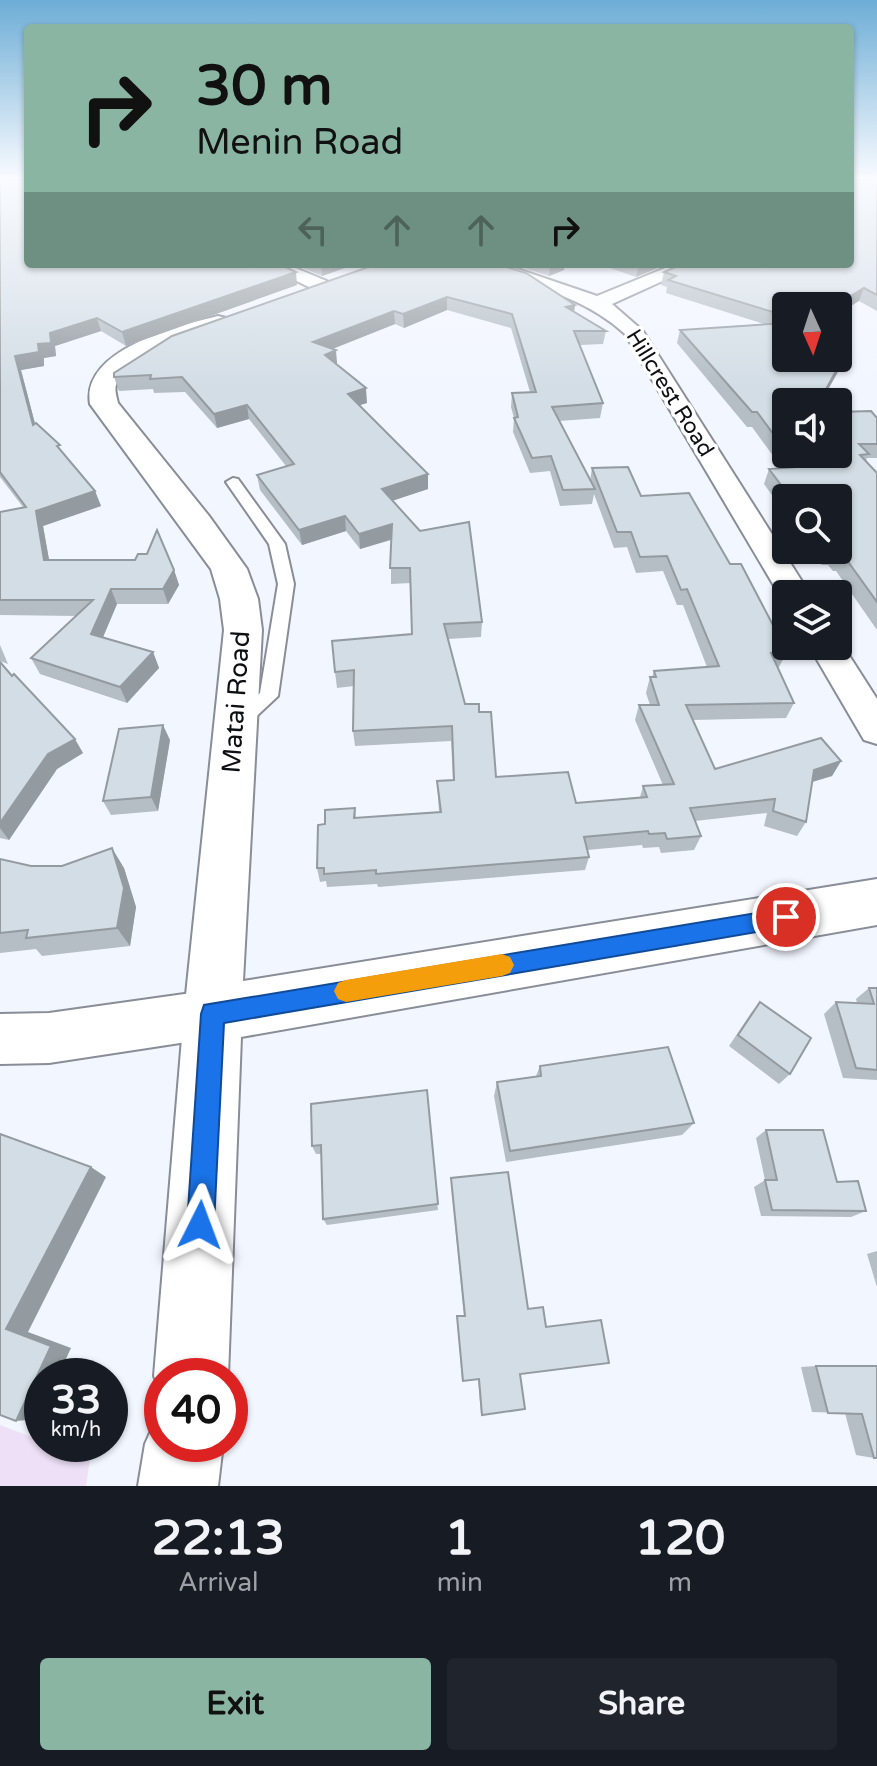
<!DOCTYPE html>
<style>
:root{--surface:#171b24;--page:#20242c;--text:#f1f3f6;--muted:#9ea1a6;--accent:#8ab5a3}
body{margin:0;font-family:"Varela Round",sans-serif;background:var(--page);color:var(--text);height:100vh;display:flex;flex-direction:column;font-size:30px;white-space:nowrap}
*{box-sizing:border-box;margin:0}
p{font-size:26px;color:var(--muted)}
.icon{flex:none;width:44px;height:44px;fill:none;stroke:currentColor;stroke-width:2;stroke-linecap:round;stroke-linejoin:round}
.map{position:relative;height:1486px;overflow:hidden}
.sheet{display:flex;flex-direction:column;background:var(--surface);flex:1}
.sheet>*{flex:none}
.banner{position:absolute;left:24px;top:24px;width:830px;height:244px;border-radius:8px;box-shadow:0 2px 6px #0004;background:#8ab5a3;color:#111;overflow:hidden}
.needle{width:52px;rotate:177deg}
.controls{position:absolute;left:772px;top:292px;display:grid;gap:16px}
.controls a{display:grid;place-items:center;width:80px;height:80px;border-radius:8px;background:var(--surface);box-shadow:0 2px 6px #0004;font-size:40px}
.speed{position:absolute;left:24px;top:1358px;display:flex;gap:16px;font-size:40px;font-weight:700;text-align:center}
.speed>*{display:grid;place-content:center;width:104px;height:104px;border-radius:50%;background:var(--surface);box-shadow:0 2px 6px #0004;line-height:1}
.speed small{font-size:20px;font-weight:400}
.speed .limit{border:12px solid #d22;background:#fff;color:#111}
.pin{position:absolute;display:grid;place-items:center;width:68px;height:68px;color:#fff;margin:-34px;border:4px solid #fff;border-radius:50%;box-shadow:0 2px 8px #0007}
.me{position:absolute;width:88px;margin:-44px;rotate:3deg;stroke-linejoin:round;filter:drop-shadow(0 0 6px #0008)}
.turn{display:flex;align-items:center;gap:28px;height:168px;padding:0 40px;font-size:36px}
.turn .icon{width:104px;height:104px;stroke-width:2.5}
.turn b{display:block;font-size:56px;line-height:68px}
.lanes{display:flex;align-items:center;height:76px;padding:0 40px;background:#0003;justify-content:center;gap:40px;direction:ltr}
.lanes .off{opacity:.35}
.eta{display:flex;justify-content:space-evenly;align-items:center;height:136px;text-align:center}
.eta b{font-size:48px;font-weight:700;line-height:56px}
.button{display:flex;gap:16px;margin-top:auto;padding:16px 40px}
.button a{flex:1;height:92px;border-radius:8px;background:var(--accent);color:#111;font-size:32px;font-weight:700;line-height:92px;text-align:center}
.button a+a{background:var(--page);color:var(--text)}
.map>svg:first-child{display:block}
.green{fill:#ede0f7}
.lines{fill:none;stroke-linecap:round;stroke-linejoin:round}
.service-casing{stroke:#898d98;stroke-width:4}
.minor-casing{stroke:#898d98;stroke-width:4}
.tertiary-casing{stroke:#898d98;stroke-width:4}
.service{fill:#fff;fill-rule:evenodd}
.minor{fill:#fff;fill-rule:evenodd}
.tertiary{fill:#fff;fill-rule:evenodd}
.wall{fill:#b5bec5;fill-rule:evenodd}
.shaded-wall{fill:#949ba0}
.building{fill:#d3dde5;stroke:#949ba0;stroke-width:2}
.route{fill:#1a73e8;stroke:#114b97;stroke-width:2}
.slow{fill:#f59e0b}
.labels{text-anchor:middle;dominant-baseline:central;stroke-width:7;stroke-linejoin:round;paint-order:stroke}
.far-street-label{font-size:22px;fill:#0e0f13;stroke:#fff}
.street-label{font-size:26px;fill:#0e0f13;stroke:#fff}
</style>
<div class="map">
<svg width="877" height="1486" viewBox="0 0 877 1486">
<rect width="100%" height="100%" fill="#f2f6ff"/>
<path class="green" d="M0,1425L42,1441V1444H50L90,1459L86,1486H0Z"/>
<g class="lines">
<defs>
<path id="service" d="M233,478L238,479L285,544L294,584L278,696L245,727H231L228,722L231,717L260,693L278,584L269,544L226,482Z"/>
<g id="minor">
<path d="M262,264H286L329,282L332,286L322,292L315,290Z"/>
<path d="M476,264H503L597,296L675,264H700L612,304L643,331L810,594H786V602L783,601L625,334C584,296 530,285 479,268Z"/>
<path d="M838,638L877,699V744L864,740L809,646H838Z"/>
<path d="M213,990L230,997L238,1014L230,1031L213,1038L49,1063L0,1064V1014L49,1013Z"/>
</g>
<g id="tertiary">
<path d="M218,316L226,318L230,323L226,328C197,338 137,352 119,379C113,387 116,394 118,403L209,516L247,569L258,599L262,630L243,981L877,879V925L241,1037L228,1376H162V1396L154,1376L184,1014L224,630L220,599L211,569L90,404C81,350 177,326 218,316Z"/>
<path d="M162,1414V1444H223L218,1486H138L145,1444L157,1417Z"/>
</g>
</defs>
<use href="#service" class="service-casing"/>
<use href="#minor" class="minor-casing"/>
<use href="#tertiary" class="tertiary-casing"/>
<use href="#service" class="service"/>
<use href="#minor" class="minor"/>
<use href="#tertiary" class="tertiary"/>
</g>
<g class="wall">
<path d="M0,180L297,285L126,346L101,331L55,346L56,356L44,358V366L21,370L35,424L63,453L95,491L101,506L43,526L49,560L174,570L179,585L168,604H117L103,637L153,652L159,668L127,703L40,674L31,658L77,616L0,615V512L23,507L0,477Z"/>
<path d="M877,180V311L859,301L786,306V358L843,363L786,402V454H838L877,418V458H867L866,461L877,473V630L836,571H833L828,565H822L811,550H838V498H786V515L764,484L769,469L782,468L752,427H747L677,343L680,330L764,324L666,293L667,287L661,285L664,272L850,264Z"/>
<path d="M294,264H356L322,276Z"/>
<path d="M377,264L575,305L574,312L606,331L603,344L580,345L603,403L600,418L559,421L590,481L592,468L641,496L730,564L787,652L779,667H778L794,703L786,718L692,720L715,769L841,761L832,776L812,782L806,822L797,836L764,826L767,813L695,821L701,836L694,850L661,853L659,847L643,848L642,845L587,850L589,857L585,870L378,887L377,884L327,887L326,881L320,882L317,868L325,824L355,808L356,818L439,812L437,781L453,780L451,741L355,746L353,731L354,686L337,688L335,672L412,634L411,583L391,584V540L360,549L346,531L302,545L260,490L257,475L286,466L249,419L217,428L185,392L154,393L153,389L119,391L114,377ZM447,310L511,328L530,392L512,393L511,407L514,418L513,432L530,473L550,471L560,506L592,504L594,494L614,548L627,547L636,573L663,571L677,605H683L707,667L654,671L652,677H650L646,693L650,705H639L635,720L663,785L643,786L640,797L576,803L496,777L479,712L465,704L448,639L481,637L482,622L393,500L428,489L360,405L367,403L336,364L337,363L333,349L395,324L404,328Z"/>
<path d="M512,264H565L564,270L549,276Z"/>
<path d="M598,264H667L636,277Z"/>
<path d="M0,645L8,664L0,661Z"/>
<path d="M0,662L83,753L57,769L9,840L0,838Z"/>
<path d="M170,740L158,811L111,815L103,801Z"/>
<path d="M0,859L31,866L124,868L136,907L130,946L42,956L36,949L0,953Z"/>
<path d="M869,988H877V1080L843,1078L824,1014L836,1002L857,1003L856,999Z"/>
<path d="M760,1002L790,1074L779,1084L729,1046L751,1013Z"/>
<path d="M540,1066L694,1123L682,1135L506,1162L494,1096L497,1082L536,1076Z"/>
<path d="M427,1090L438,1210L327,1225L323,1219L321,1154H316L312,1146Z"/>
<path d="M766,1130L837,1182L866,1211L851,1217L761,1216L754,1187L765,1180L756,1138Z"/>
<path d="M451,1178L520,1375L482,1415L481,1414L478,1379L462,1381L457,1319V1316H464L451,1185Z"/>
<path d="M877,1251V1287L867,1254Z"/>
<path d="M816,1366H877L874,1458L856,1455L845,1413L812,1412L801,1367Z"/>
</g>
<g class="shaded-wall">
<path d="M321,264H356L322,276Z"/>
<path d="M550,264H565L564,270L549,276Z"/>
<path d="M639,264H667L636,277Z"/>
<path d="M296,272L297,285L126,346L122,332Z"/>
<path d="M864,288L859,301L838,314V306H834Z"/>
<path d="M447,297V310L404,328L403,314Z"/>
<path d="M575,305L573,318L566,307Z"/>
<path d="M394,311L395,324L314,356L313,342Z"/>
<path d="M97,318L101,331L55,346L56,356L44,358V366L21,370L39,439L33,425L15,356L38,344L50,333Z"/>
<path d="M848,349L843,363L821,402H819Z"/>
<path d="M336,350L337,363L327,369L325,355Z"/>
<path d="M366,388L367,403L350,408L348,394Z"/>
<path d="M247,405L249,419L217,428L214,414Z"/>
<path d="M428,474V489L383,504L382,489Z"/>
<path d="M95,491L101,506L43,526L52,576L44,560L36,511Z"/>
<path d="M345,516L346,531L302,545L299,530Z"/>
<path d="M392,524L393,539L360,549L359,534Z"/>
<path d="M174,570L179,585L168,604L163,589Z"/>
<path d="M111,589L117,604L98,649L91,634Z"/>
<path d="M153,652L159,668L127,703L120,687Z"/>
<path d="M163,725L170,740L158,811L151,797Z"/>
<path d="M75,739L83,753L57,769L9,840L0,828V823L48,754Z"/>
<path d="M841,761L832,776L805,784L814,770Z"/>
<path d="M112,848L124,868L136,907L130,946L117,928Z"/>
<path d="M91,1167L106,1177L28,1332L71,1348L58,1376H42V1412L39,1419L16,1421L6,1329Z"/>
</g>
<g class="building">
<path d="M0,180H28V264H279L296,272L122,332L97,318L50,333L51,343L38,344L39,352L15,356L33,425L36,423L60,445L57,446L95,491L36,511L44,560H135L138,554H147L157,530L174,570L163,589H111L91,634L153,652L120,687L31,658L93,600H0V512L26,507L0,472Z"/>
<path d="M850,180H877V295L864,288L834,306H786V316L668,280L676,276L664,272L682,264H850Z"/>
<path d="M377,264H497L526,273L575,305L566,307L606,331H574L603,403L552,407L595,489L563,490L551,456L532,458L514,418L518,417L512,393L536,392L512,314L447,297L403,314L394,311L313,342L336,350L325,355L366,388L348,394L428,474L382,489L420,531L469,522L482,622L444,624L465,704H479V712H491L496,777L568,772L576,803L647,797L643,786L674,784L639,705H659L650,677H656L654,671L719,666L687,589L681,590L667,556L640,557L631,532H617L592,468L628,467L641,496L689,493L730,564H741L787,652L771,653L794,703L686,705L715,769L821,738L841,761L814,770L806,822L773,811L775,799L690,808L701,836L667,839L665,833L649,834L648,831L584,837L589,857L376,874V870L324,874V868H317L318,825L325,824V810L355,808L354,818L441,812L437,781L454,780L452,726L353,731L354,670L335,672L332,641L412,634L410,568H390L392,524L359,534L345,516L299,530L257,475L294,464L247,405L214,414L182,377L150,379L151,375L114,377V373L172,336Z"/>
<path d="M786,323V358H838V340L848,349L819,402H786V451L757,412H752L680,330Z"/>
<path d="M871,411L877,418V444H859L869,454L860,455L877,473V602L844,556H840L836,550H838V498H791L769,469L798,467L788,454H838V412Z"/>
<path d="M0,662L12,676L14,674L75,739L48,754L0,823Z"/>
<path d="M163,725L151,797L103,801L119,729Z"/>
<path d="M112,848L124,888L117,928L26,938L28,930L0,933V859L31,866H62Z"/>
<path d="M869,988H877V1070L856,1068L836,1002L874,1004Z"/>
<path d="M760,1002L811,1038L790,1074L738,1035Z"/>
<path d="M668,1047L694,1123L510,1151L497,1082L541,1076L540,1066Z"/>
<path d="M427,1090L438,1204L323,1219L321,1145L312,1146L311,1104Z"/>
<path d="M766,1130H823L837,1182L858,1181L866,1211L772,1210L765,1180H777Z"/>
<path d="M0,1134L91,1167L6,1329L51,1346L16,1421L0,1415Z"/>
<path d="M508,1172L528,1309L543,1307L546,1327L601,1320L609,1363L520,1374L525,1409L482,1415L479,1379L463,1381L457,1316H465L451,1178Z"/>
<path d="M816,1366H877V1458H874L862,1414L828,1413Z"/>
</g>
<linearGradient id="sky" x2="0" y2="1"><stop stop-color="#6dadd6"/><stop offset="0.46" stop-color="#f9fbff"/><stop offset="1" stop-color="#f9fbff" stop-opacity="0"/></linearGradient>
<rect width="877" height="388" fill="url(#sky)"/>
<path class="route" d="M786,908L794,910L797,917L794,924L786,927L224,1023L214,1225L210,1235L200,1239L191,1235L187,1225L201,1014L204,1005Z"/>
<path class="slow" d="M502,954L510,957L514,965L510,973L502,976L346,1002L338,999L334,991L338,983L346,980Z"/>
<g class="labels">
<g class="far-street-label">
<text transform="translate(670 393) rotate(58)">Hillcrest Road</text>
</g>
<g class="street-label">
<text transform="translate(236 702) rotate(-86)">Matai Road</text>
</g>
</g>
</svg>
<div class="controls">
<a><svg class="needle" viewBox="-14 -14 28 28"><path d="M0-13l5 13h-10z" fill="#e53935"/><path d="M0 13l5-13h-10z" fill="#9ea1a6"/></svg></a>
<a><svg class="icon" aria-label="sound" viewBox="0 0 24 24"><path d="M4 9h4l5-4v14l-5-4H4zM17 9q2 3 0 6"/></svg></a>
<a><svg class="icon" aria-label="search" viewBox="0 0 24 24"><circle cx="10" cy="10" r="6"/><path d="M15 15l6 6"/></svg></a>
<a><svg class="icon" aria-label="layers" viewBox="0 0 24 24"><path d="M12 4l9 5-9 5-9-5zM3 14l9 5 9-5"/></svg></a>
</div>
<div class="speed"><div>33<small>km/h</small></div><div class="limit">40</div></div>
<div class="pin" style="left:786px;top:917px;background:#d93025"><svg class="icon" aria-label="arrive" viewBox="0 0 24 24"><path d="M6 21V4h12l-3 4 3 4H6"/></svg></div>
<svg class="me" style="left:200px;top:1225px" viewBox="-20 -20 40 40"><path d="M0-17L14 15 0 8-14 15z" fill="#1a73e8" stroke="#fff" stroke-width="4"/></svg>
<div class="banner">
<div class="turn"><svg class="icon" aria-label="right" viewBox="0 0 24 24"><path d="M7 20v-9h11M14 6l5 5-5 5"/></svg><div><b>30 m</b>Menin Road</div></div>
<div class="lanes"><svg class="icon off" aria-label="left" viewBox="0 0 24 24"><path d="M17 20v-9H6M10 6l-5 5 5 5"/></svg><svg class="icon off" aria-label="ahead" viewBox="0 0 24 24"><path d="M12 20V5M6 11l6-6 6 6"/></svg><svg class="icon off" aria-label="ahead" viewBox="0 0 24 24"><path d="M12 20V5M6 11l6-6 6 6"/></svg><svg class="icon" aria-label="right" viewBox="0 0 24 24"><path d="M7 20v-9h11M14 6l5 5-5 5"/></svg></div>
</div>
</div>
<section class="sheet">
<div class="eta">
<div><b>22:13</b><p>Arrival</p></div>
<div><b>1</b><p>min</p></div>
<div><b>120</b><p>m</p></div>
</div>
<div class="button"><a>Exit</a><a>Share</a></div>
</section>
